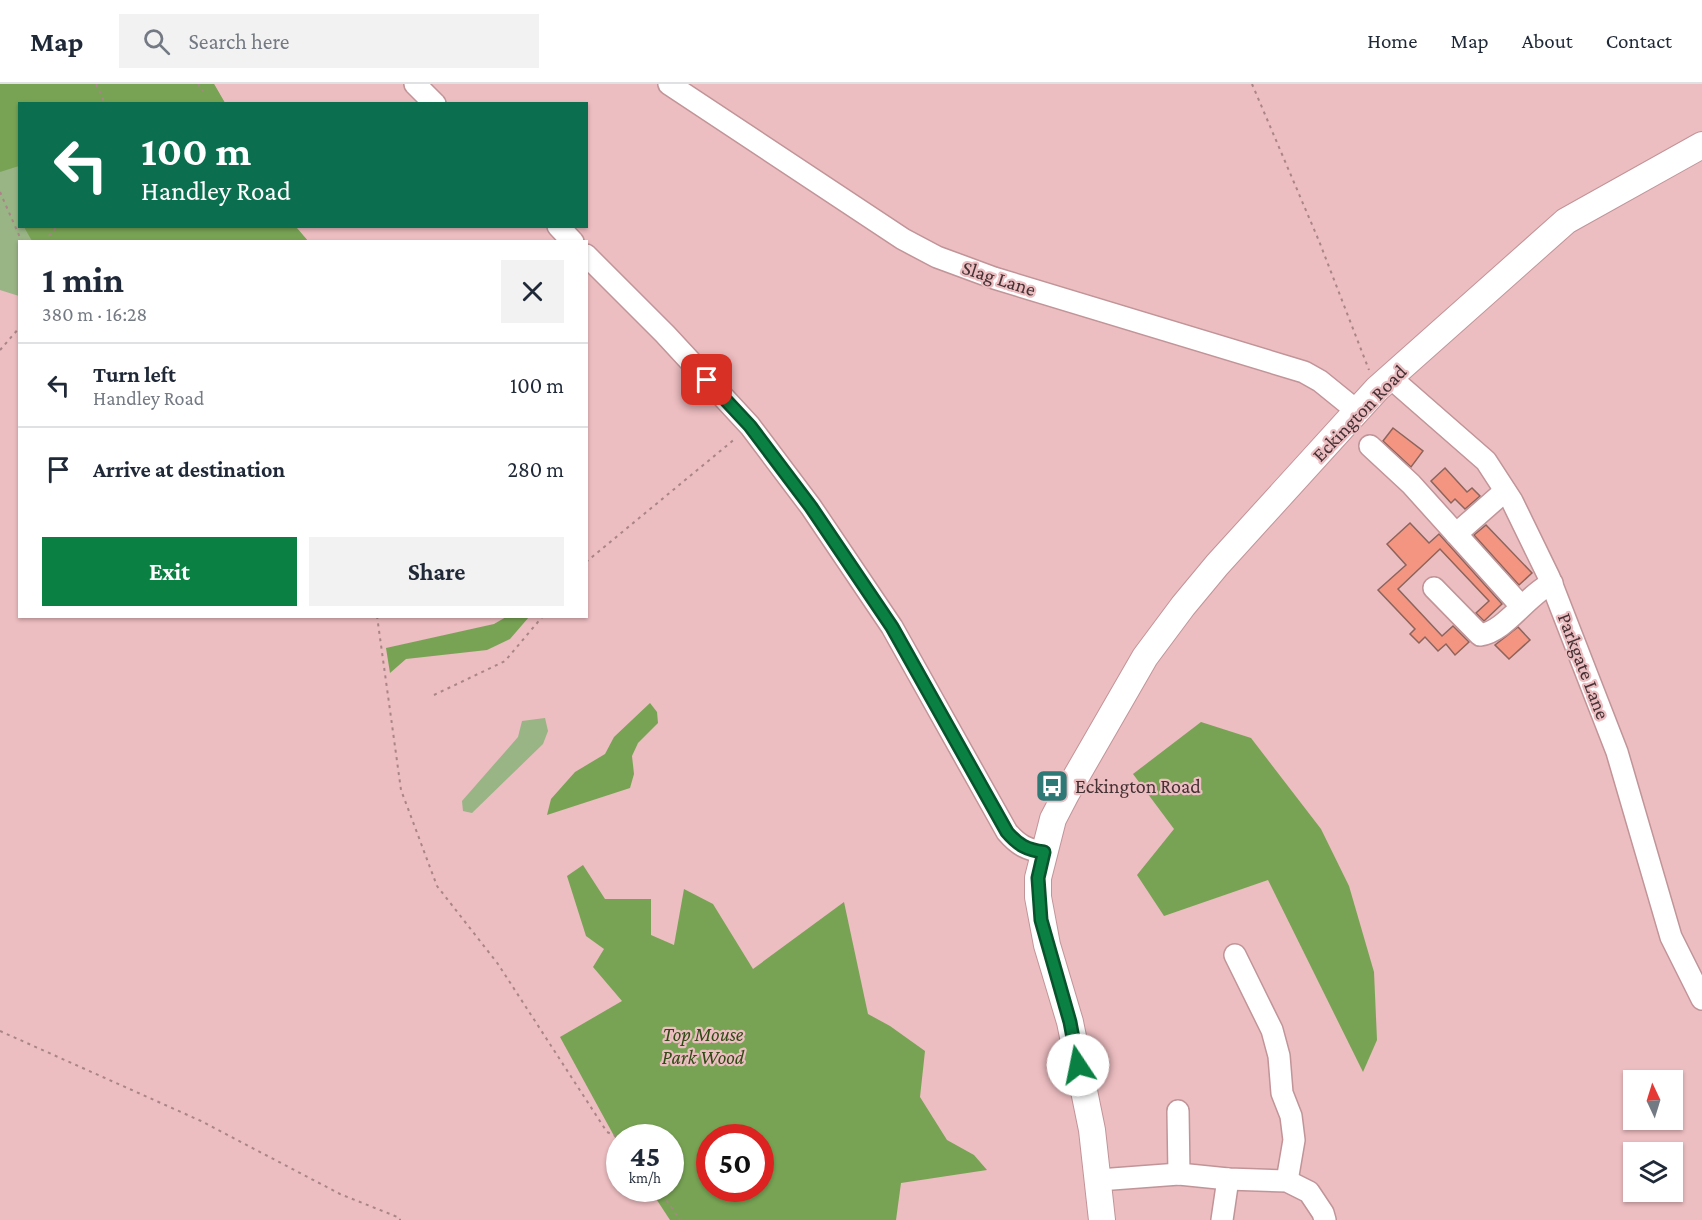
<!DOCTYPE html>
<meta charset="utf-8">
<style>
:root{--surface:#fff;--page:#f2f2f3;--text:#1f2937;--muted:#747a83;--line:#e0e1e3;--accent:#0b8043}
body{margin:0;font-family:"Crimson Pro",serif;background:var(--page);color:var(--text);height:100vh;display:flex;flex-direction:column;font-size:22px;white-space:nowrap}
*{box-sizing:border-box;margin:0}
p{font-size:20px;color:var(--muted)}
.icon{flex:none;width:33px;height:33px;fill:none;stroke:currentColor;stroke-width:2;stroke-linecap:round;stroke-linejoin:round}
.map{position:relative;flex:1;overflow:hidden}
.details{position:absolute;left:18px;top:156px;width:570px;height:378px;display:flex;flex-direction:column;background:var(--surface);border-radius:0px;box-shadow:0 2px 4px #0004}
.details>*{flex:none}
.hud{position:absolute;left:18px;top:18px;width:570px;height:126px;border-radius:0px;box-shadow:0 2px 4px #0004;background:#0b6e4f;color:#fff;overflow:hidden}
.needle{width:39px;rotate:356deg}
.fabs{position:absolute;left:1623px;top:986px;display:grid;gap:12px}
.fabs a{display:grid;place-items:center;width:60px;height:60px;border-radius:0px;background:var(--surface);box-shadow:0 2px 4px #0004;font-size:30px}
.speed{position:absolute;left:606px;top:1040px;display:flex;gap:12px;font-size:30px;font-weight:700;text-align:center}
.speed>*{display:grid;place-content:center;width:78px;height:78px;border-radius:50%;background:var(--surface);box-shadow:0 2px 4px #0004;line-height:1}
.speed small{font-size:15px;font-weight:400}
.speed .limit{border:9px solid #d22;background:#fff;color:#111}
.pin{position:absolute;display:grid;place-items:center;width:51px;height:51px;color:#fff;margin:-26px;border-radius:12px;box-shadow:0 3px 9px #0006}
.me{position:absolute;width:66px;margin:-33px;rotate:349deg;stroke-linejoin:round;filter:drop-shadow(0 0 4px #0008)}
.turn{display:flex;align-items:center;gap:21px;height:126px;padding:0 24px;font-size:27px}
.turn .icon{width:78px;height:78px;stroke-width:2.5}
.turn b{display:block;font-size:42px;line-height:51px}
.round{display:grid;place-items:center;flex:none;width:63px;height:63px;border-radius:0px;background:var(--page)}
.head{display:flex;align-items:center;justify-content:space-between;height:102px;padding:0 24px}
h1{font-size:36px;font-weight:700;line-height:45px}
.button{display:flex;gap:12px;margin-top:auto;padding:12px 24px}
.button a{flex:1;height:69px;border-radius:0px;background:var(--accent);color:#fff;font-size:24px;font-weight:700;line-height:69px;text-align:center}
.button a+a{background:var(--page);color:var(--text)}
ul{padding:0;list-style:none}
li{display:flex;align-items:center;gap:18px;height:84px;padding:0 24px;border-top:2px solid var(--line)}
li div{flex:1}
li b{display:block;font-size:22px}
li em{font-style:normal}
header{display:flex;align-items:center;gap:36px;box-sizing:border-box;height:84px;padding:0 30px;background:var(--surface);border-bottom:2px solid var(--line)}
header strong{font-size:28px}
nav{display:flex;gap:33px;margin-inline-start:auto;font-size:21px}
.search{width:420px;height:54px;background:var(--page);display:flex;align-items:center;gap:15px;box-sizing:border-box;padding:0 21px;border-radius:0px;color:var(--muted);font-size:22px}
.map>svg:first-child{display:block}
.green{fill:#99b485}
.forest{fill:#78a354;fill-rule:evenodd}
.building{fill:#f49582;stroke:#8c645b;stroke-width:1.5}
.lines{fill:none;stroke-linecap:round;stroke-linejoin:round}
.minor-casing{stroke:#c19498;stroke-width:24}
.major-casing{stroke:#c19498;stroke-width:28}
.path{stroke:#a98588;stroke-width:2;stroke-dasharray:3 4.5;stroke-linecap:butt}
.minor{stroke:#fff;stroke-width:21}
.major{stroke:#fff;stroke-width:26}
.route-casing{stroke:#07532c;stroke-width:15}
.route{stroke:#0b8043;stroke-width:10}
.labels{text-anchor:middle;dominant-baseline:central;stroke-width:4.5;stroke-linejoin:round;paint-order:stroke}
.street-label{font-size:20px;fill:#443133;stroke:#ecbdc1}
.poi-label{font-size:20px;fill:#443133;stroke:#ecbdc1;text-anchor:start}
.park-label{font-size:20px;font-style:italic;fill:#2f4b13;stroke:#ecbdc1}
</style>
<header>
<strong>Map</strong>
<div class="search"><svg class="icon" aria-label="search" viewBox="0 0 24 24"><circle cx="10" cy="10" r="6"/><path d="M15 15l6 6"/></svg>Search here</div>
<nav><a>Home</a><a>Map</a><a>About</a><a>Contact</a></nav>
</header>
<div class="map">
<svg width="1702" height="1136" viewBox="0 0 1702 1136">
<rect width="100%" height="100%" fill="#ecbdc1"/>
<g class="green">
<path d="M0,0H214L225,19L20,20V142L296,143L308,157L20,158L19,212L0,206Z"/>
<path d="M545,634L548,647L543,660L472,729L463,727L462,717L518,653L522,637Z"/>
</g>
<g class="forest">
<path d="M0,0H214L225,19L20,20L19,82L0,88Z"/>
<path d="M24,143H296L308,157H32Z"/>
<path d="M506,533H529L510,555L487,566L406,575L390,589L386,564L494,540Z"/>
<path d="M650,619L657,628L658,639L638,659L632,672L634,690L630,704L547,731L551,715L575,688L605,670L614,653Z"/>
<path d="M1201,638L1251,654L1321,745L1349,802L1374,888L1377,956L1363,988L1268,796L1164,832L1137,791L1174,745L1133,690Z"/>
<path d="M583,781L605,815H651V851L674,861L684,805L713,820L753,885L844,818L868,930L890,942L925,967L920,1013L947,1056L974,1071L987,1086L901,1099L896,1136H670L649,1104H670V1053H620L619,1061L560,953L622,917L593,883L604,865L586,852L567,792ZM710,1053H760V1104H710Z"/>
</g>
<g class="building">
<path d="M1393,344L1423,367L1411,383L1383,357Z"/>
<path d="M1445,384L1467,408L1472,404L1480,412L1465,425L1455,415L1451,419L1431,397Z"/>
<path d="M1410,439L1429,459L1439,450L1502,520L1484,537L1476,529L1489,517L1440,465L1398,505L1442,552L1453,542L1469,558L1455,571L1446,560L1438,567L1425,553L1419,559L1410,550L1415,545L1378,506L1406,481L1387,460Z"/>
<path d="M1486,441L1532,489L1519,501L1474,451Z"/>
<path d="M1518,543L1530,556L1509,575L1495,561Z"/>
</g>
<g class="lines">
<defs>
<g id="minor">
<path d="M415,0L435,20"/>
<path d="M669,0L903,155L937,173L994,194L1304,288L1320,297L1357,327"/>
<path d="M558,142L573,158"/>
<path d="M586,171L665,250L750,342L811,423L892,543L1007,748C1018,761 1027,766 1044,768"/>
<path d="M1391,294L1486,377L1512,417L1549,493L1617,668L1671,853L1702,915"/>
<path d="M1370,362L1411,400L1521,522"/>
<path d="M1456,450L1505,407"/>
<path d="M1434,504L1480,551C1505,548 1527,511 1552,499"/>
<path d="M1235,871L1272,946L1279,972L1282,1009L1291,1032L1294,1056L1287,1097"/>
<path d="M1178,1027L1179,1090"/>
<path d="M1099,1096L1179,1090L1228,1095L1287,1097L1309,1108L1323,1129L1325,1136"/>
<path d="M1222,1136L1228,1095"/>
</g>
<path id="major" d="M1102,1136L1092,1046L1070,938L1047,861L1038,813V794L1053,735L1066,710L1145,573L1183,522L1217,481L1377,305L1566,137L1702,61"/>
</defs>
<use href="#minor" class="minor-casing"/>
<use href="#major" class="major-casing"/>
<g class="path">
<path d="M96,0L103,15L102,20"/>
<path d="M198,0L203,7"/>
<path d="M1252,0L1319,157L1369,286"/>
<path d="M0,108L22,158"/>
<path d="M44,158L57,142"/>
<path d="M0,266L20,243"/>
<path d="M586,478L736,354"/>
<path d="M377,532L401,706L437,802L498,880L607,1048L620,1054"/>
<path d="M434,611L505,577L543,532"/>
<path d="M0,947L201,1037L340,1110L400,1134V1136"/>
<path d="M658,1104L680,1136"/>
</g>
<use href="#minor" class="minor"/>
<use href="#major" class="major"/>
</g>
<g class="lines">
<defs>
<path id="route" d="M707,296L750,342L811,423L892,543L1007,748C1018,761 1027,766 1044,768L1038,794L1041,836L1070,938L1078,981"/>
</defs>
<use href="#route" class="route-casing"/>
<use href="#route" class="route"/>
</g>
<defs>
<symbol id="bus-square" viewBox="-11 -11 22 22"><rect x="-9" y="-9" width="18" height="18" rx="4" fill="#2e7875" stroke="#ecbdc1"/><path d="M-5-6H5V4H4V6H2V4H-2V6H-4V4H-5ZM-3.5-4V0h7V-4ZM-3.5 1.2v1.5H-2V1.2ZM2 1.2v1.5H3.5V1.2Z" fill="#fff"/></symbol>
</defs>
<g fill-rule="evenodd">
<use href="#bus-square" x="1033" y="683" width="38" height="38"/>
</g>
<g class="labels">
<g class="street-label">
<text transform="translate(999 194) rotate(18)">Slag Lane</text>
<text transform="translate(1359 329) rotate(-46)">Eckington Road</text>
<text transform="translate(1584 582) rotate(69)">Parkgate Lane</text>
</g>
<g class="poi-label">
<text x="1075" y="702">Eckington Road</text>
</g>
<g class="park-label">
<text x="703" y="950">Top Mouse<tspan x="703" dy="23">Park Wood</tspan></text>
</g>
</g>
</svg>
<div class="fabs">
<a><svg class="needle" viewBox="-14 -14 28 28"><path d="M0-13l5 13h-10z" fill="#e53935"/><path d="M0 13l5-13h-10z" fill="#747a83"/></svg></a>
<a><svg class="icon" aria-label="layers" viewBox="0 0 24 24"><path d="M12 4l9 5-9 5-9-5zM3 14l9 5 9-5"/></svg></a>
</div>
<div class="speed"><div>45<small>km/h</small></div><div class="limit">50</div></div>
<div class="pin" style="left:707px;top:296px;background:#d93025"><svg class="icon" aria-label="arrive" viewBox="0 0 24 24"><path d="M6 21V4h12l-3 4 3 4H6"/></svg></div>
<svg class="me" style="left:1078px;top:981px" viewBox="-20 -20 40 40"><circle r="19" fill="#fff"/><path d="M0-13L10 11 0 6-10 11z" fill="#0b8043"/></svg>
<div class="hud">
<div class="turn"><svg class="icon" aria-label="left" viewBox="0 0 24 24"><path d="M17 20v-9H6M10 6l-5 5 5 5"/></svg><div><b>100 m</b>Handley Road</div></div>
</div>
<section class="details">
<div class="head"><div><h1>1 min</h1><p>380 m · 16:28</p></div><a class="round"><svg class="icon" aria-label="close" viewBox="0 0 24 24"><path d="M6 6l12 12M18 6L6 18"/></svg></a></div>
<ul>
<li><svg class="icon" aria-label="left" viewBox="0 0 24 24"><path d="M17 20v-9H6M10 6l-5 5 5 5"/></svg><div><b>Turn left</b><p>Handley Road</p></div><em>100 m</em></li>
<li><svg class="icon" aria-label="arrive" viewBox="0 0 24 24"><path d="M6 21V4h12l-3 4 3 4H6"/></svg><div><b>Arrive at destination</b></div><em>280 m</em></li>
</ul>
<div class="button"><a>Exit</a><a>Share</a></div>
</section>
</div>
